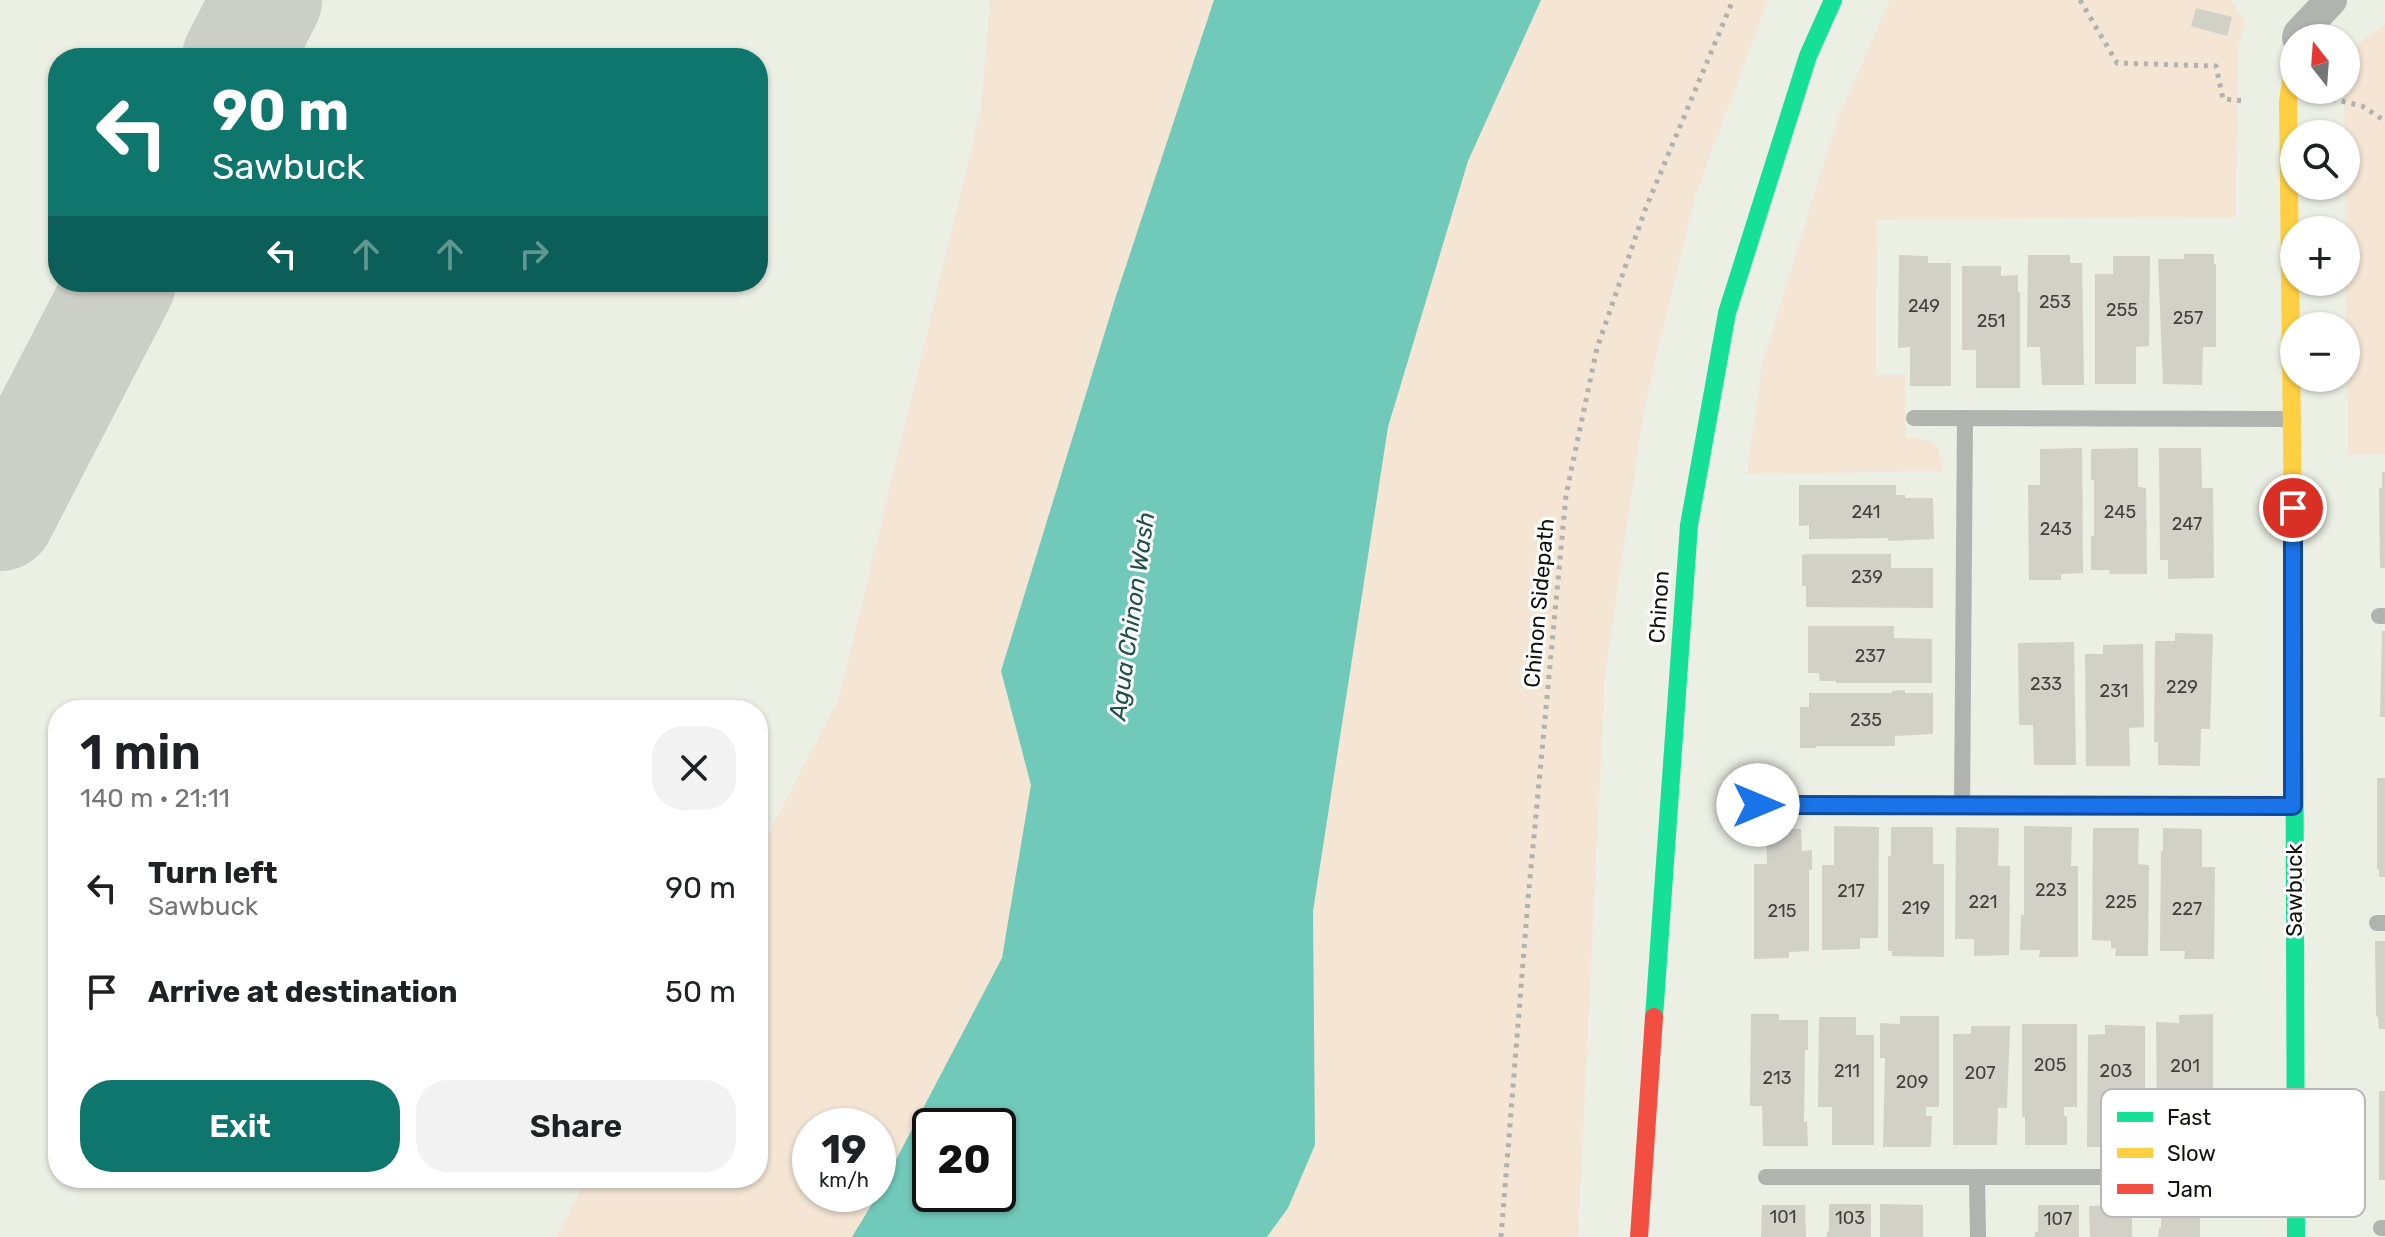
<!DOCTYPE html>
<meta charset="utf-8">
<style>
:root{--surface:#fff;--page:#f2f2f2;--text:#202124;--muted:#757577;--accent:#0f766e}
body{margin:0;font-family:Rubik,sans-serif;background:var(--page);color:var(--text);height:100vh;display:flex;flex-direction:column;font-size:30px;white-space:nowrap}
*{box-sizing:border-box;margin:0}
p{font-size:26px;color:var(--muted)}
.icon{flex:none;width:44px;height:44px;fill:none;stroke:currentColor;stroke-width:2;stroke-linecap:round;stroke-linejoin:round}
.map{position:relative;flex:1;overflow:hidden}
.details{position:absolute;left:48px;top:700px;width:720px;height:488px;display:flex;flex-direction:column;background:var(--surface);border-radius:32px;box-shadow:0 2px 6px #0004}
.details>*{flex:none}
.guide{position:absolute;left:48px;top:48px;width:720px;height:244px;border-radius:32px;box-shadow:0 2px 6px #0004;background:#0f766e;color:#fff;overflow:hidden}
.needle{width:52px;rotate:343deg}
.controls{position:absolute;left:2280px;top:24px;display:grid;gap:16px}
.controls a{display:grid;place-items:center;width:80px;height:80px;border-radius:50%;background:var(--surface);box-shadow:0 2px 6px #0004;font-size:40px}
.speed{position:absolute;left:792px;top:1108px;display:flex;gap:16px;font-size:40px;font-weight:700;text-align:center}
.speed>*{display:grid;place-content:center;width:104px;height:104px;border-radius:50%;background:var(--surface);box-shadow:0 2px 6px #0004;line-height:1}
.speed small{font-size:20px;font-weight:400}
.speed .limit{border:4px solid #111;border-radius:12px;background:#fff;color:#111}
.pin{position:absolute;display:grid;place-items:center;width:68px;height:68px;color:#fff;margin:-34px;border:4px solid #fff;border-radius:50%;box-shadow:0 2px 8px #0007}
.me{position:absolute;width:88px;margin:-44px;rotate:90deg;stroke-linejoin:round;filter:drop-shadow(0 0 6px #0008)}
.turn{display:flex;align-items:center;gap:28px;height:168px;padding:0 32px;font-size:36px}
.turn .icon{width:104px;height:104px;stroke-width:2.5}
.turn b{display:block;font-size:56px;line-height:68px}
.lanes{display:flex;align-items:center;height:76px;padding:0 32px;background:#0003;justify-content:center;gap:40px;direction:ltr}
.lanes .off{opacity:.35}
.round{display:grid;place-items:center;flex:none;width:84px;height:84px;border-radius:32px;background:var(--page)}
.head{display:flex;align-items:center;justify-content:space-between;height:136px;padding:0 32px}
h1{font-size:48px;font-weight:600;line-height:60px}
.primary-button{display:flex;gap:16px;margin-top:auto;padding:16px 32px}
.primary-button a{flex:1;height:92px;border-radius:32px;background:var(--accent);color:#fff;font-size:32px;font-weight:600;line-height:92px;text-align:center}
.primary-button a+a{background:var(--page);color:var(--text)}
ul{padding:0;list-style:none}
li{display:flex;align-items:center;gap:24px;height:104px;padding:0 32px}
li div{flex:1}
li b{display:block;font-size:30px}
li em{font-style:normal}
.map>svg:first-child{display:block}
.green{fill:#f4e5d5;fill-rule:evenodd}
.water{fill:#71c9b9;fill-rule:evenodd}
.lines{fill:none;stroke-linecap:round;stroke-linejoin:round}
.taxiway{stroke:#cccfc6;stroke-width:110}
.building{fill:#d1d1c8}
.path{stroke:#b0b3ad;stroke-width:5;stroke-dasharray:4 6;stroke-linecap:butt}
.lane{stroke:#b0b3ae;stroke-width:16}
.street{stroke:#b0b3ae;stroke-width:32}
.fast{stroke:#16e098;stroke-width:18}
.slow{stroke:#ffcf43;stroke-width:18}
.jam{stroke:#f24e42;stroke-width:18}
.route-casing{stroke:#114b97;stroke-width:20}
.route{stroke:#1a73e8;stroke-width:14}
.labels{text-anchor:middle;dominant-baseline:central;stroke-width:6;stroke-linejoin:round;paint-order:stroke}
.number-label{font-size:18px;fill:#41423a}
.street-label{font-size:22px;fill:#11120b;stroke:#fff}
.water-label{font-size:24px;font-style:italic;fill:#1e5149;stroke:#fff}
.key{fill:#fff;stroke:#b8b8b6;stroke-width:2}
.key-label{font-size:22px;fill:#11120b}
</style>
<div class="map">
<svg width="2385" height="1237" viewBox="0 0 2385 1237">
<rect width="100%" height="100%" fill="#ecefe4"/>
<g class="green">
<path d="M990,0H1768L1695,196L1644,410L1605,674L1578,1237H556L587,1178H758V853L839,698L981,108ZM810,1126H878V1194H810ZM930,1126H998V1194H930Z"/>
<path d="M1890,0H2231L2245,21L2239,42L2238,63L2236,217L1877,220L1876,375H1905L1906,437C1934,439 1941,443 1942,471L1747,474L1762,364L1837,120Z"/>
<path d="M2385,24V454L2348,455L2344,90H2346C2346,50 2354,46 2385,24Z"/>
</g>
<path class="water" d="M1214,0H1541L1468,161L1388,427L1313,911L1315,1145L1288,1208L1267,1237H852L878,1194L1002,958L1031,785L1001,671L1116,296ZM998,1126V1194H930V1126Z"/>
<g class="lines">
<g class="taxiway">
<path d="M237,58L267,0"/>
<path d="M0,516L121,282"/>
</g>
</g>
<g class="building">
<path d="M2196,8L2232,17L2227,36L2191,26Z"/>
<path d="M2184,254H2214V264H2216V347H2203L2202,385L2163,384L2158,259H2184Z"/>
<path d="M1899,255L1928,256V263H1951V386H1910V347L1898,348Z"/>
<path d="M2028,255H2070V263H2082L2084,385H2042L2040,347H2027Z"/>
<path d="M2113,256H2150L2149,346L2136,347V384H2095V274H2113Z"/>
<path d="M1962,266H2001V276L2018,275V292H2020V388H1976V350H1962Z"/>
<path d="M2082,448L2083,573L2061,574V580H2029L2028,485H2040V449Z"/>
<path d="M2138,448V487L2146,488L2147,574H2109L2110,570H2091V536H2094V480H2091V449Z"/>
<path d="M2159,448H2201L2202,488H2213L2214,578L2168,579V560H2160Z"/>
<path d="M2382,472H2385V568H2380L2379,488H2382Z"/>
<path d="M1799,485H1896V495H1905V498H1933L1934,539L1888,541V538L1809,539V525L1799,526Z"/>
<path d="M1809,554H1891V568H1933V608L1806,607V586H1802V555Z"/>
<path d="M1808,626H1894V638L1932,639V683H1836V681H1820L1819,673H1808Z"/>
<path d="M2382,631H2385V717H2380Z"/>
<path d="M2175,633L2213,634L2210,729H2201L2200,766L2158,765V742H2154L2155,641H2175Z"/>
<path d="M2074,642L2076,765H2034L2033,725H2019L2018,643Z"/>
<path d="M2143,644L2144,727L2129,728L2130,766H2086L2085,654H2103V645Z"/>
<path d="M1905,690V693H1933V734L1895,736V746H1816V748H1800V707H1809V693H1892V691Z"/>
<path d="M2377,778H2385V877H2379V869L2377,870Z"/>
<path d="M1834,826L1879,827L1878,938H1860V949L1822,950V865H1834Z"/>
<path d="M2024,826L2072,827L2071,866H2078V957H2039L2040,950H2020L2021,915H2024Z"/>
<path d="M1891,827H1933V864H1944V957L1892,956V951H1888V856H1891Z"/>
<path d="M1956,827L1999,828L1998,866H2010L2009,955L1974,956V939H1955Z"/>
<path d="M2093,828H2139L2138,864L2149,865L2148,956H2115L2116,948L2111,949V941L2092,940Z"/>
<path d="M2163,828L2202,829V867H2215L2214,959H2184L2185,951H2160L2161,851H2163Z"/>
<path d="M1766,829H1801L1802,851L1812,850V870H1809V951L1789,952V958L1754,959V864H1767Z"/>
<path d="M2375,941H2385V1029H2379L2378,1017L2376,1016Z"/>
<path d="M1751,1014H1779V1020H1808V1050H1805L1804,1122L1807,1121L1808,1146H1763L1762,1106H1750Z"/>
<path d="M2213,1014V1110H2203V1145H2159V1122H2157L2156,1022L2179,1023V1015Z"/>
<path d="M1900,1016H1939V1107H1926V1116H1932L1931,1147H1883L1885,1058H1880V1023L1900,1024Z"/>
<path d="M1819,1017H1856V1035H1874V1145H1832V1107H1818Z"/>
<path d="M2022,1024H2077V1107H2064V1116H2067V1145H2025V1117H2022Z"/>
<path d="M2105,1025L2145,1026V1108H2131V1147H2087L2088,1035L2105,1034Z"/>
<path d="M1971,1026H2010L2007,1108H1998L1997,1145H1953V1034H1971Z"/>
<rect x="2379" y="1091" width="6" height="89"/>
<path d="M1829,1204H1871V1237H1827V1232L1829,1231Z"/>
<path d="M1880,1204L1923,1205V1237H1880Z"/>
<path d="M1762,1205H1805L1806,1237H1761Z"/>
<path d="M2038,1205H2079V1237H2035V1232H2038Z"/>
<path d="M2132,1205V1237H2090L2089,1206Z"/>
<path d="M2161,1205H2200V1237H2158L2159,1228H2161Z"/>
</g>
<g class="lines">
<g class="path">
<path d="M2080,0L2117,63L2216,66L2223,99L2247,101"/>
<path d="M2332,99L2362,106L2385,121"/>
<path d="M1501,1237L1528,900L1566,495L1597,348L1645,210L1733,0"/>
</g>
<g class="lane">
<path d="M1914,418L2293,419"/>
<path d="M2379,616H2385"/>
<path d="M1758,805L2292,806"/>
<path d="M1962,806L1965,419"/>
<path d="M2377,923H2385"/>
<path d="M1766,1177H2215"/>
<path d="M1977,1178L1978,1237"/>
<path d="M2381,1228H2385"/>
</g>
<path class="street" d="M2298,38L2299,34L2331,0"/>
<g class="fast">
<path d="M2294,610L2296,1237"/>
<path d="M1654,1017L1689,525L1727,313L1808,56L1833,0"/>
</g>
<path class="slow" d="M2294,610L2288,101L2294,63"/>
<path class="jam" d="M1639,1237L1654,1017"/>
</g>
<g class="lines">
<defs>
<path id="route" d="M1758,805L2293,806V508"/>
</defs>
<use href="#route" class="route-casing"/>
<use href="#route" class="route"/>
</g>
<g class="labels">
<g class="number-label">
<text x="2055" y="302">253</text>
<text x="1924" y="306">249</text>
<text x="2122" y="310">255</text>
<text x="2188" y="318">257</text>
<text x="1991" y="321">251</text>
<text x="1866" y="512">241</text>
<text x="2120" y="512">245</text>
<text x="2187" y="524">247</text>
<text x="2056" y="529">243</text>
<text x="1867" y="577">239</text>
<text x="1870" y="656">237</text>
<text x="2046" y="684">233</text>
<text x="2182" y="687">229</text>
<text x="2114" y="691">231</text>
<text x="1866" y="720">235</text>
<text x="2051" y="890">223</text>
<text x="1851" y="891">217</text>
<text x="1983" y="902">221</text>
<text x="2121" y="902">225</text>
<text x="1916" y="908">219</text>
<text x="2187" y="909">227</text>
<text x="1782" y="911">215</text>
<text x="2050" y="1065">205</text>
<text x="2185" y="1066">201</text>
<text x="1847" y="1071">211</text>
<text x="2116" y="1071">203</text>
<text x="1980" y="1073">207</text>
<text x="1777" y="1078">213</text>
<text x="1912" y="1082">209</text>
<text x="1783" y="1217">101</text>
<text x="1850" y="1218">103</text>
<text x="2058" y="1219">107</text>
</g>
<g class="street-label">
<text transform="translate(1539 603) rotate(-85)">Chinon Sidepath</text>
<text transform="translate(1659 607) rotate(-86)">Chinon</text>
<text transform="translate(2294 890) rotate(-90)">Sawbuck</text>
</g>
<g class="water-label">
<text transform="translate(1132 616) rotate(-82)">Agua Chinon Wash</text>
</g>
</g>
<rect x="2101" y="1089" width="264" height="128" rx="12" class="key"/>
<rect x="2117" y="1112" width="36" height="10" fill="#16e098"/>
<rect x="2117" y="1148" width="36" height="10" fill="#ffcf43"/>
<rect x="2117" y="1184" width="36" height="10" fill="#f24e42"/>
<g class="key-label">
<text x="2167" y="1125">Fast</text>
<text x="2167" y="1161">Slow</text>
<text x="2167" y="1197">Jam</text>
</g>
</svg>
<div class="controls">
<a><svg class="needle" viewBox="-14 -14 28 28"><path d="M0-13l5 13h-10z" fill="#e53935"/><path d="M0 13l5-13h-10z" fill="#757577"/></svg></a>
<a><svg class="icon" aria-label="search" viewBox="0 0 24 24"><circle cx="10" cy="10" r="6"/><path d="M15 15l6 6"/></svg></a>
<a>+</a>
<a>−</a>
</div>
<div class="speed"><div>19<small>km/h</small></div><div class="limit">20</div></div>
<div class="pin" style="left:2293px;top:508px;background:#d93025"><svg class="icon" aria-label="arrive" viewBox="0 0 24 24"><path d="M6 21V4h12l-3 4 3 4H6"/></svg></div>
<svg class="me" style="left:1758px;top:805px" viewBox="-20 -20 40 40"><circle r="19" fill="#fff"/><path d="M0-13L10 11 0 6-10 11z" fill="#1a73e8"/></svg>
<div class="guide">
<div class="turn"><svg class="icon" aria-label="left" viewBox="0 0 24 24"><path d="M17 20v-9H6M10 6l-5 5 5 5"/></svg><div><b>90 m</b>Sawbuck</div></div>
<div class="lanes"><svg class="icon" aria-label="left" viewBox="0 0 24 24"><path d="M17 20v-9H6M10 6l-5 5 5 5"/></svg><svg class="icon off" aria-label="ahead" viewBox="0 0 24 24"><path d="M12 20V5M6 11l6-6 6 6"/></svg><svg class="icon off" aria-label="ahead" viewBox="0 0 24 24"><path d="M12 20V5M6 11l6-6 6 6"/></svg><svg class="icon off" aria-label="right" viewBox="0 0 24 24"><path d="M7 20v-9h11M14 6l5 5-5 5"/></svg></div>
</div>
<section class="details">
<div class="head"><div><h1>1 min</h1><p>140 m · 21:11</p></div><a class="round"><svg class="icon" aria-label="close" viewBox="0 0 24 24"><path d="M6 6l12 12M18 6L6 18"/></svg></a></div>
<ul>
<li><svg class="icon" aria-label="left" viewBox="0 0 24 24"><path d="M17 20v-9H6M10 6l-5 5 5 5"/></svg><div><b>Turn left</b><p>Sawbuck</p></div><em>90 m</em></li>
<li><svg class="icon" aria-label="arrive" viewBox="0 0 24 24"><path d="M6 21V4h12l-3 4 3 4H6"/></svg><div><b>Arrive at destination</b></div><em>50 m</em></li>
</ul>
<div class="primary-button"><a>Exit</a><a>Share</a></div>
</section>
</div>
